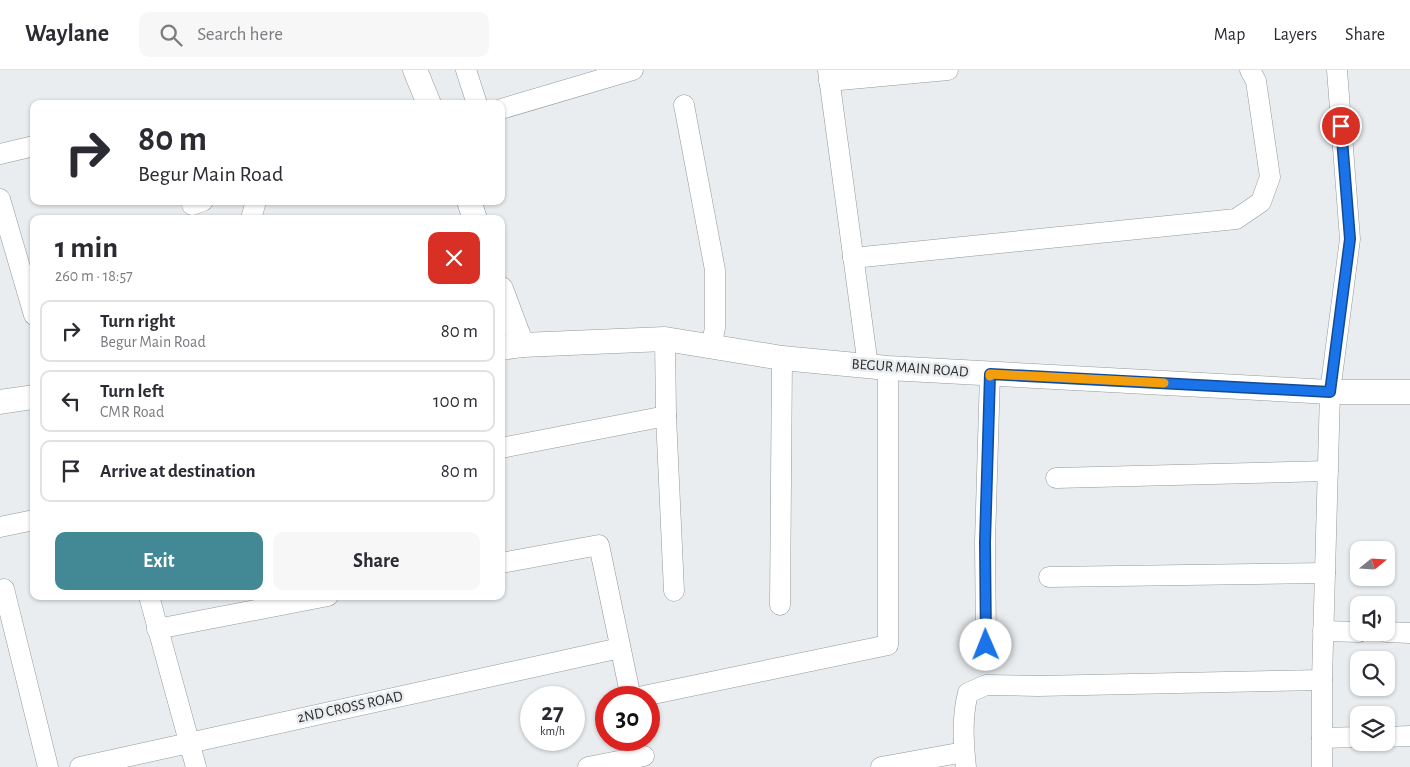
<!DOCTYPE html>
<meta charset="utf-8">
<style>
:root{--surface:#fff;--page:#f7f7f7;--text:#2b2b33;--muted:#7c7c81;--line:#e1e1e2;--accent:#438895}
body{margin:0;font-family:"Alegreya Sans",sans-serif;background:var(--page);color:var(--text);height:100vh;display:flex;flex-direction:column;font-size:19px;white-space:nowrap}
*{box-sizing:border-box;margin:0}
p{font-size:16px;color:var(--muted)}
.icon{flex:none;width:28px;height:28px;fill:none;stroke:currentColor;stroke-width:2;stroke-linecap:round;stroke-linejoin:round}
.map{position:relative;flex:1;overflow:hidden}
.drawer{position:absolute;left:30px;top:145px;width:475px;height:385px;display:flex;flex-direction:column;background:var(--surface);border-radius:10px;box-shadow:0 1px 4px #0004}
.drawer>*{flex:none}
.banner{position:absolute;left:30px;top:30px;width:475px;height:105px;border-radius:10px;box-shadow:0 1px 4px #0004;background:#fff;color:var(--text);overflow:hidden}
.needle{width:32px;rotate:72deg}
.controls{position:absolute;left:1350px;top:471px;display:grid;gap:10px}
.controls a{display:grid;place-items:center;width:45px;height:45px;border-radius:10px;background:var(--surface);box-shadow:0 1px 4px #0004;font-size:25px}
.speed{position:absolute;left:520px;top:616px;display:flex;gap:10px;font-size:25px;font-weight:700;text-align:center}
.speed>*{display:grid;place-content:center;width:65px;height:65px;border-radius:50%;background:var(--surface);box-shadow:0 1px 4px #0004;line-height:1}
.speed small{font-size:12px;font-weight:400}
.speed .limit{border:8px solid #d22;background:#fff;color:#111}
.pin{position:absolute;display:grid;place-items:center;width:42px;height:42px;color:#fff;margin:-21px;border:2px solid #fff;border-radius:50%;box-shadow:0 1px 5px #0007}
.me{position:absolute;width:55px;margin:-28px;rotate:359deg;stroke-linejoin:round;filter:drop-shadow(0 0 4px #0008)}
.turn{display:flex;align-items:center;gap:18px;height:105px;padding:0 25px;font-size:22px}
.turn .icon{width:65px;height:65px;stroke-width:2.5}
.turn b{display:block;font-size:35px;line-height:42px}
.round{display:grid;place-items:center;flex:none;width:52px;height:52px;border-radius:10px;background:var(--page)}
.head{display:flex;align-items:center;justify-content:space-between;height:85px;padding:0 25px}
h1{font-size:30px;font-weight:700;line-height:38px}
.button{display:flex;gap:10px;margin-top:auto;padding:10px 25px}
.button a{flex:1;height:58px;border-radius:10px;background:var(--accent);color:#fff;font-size:20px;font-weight:700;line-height:58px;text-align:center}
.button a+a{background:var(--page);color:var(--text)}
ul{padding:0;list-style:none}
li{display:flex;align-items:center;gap:15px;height:62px;margin:0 10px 8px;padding:0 15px;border:2px solid var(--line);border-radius:10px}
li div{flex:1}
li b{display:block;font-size:19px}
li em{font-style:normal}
header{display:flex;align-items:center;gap:30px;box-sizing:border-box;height:70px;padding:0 25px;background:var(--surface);border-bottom:1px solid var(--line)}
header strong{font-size:24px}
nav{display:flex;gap:28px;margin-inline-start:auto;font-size:18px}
.search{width:350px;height:45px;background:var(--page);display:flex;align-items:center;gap:12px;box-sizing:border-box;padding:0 18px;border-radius:10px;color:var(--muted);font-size:19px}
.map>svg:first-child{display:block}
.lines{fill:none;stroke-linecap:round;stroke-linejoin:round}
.minor-casing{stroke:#95989a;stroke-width:21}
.tertiary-casing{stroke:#95989a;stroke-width:25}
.minor{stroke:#fff;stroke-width:20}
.tertiary{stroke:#fff;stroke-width:24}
.route-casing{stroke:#114b97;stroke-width:12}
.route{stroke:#1a73e8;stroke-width:9}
.slow{stroke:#f59e0b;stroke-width:9}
.labels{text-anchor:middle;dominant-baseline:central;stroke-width:5;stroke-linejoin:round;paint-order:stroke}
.street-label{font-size:15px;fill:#2b2c2d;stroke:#eaedef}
</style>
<header>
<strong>Waylane</strong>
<div class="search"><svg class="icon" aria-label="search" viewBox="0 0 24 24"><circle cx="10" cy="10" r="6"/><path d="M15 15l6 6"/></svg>Search here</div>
<nav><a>Map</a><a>Layers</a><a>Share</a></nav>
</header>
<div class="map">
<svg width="1410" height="697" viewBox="0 0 1410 697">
<rect width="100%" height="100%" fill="#eaedef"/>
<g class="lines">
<defs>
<g id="minor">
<path d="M466,0L477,34"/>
<path d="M828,0L868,296"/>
<path d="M829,11L948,0"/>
<path d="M684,35L715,200V258L711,277"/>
<path d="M501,39L633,0"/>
<path d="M0,84L34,76"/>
<path d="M0,129L34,245"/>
<path d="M192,135L203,131"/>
<path d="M251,149L256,131"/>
<path d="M853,188L1236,149L1261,132L1270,107L1256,11L1250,0"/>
<path d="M665,269L666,346L674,521"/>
<path d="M501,378L666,346"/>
<path d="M1056,408L1328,401"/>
<path d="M0,457L34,450"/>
<path d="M501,493L599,475L631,628"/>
<path d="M1049,507L1325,503"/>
<path d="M4,519L48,697"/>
<path d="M149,526L196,697"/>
<path d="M780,535L782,288"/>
<path d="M157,559L328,526"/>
<path d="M1323,561L1359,562"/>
<path d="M1386,562L1410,563"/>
<path d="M986,575L985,472L990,304"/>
<path d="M634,628L888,575V298"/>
<path d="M1386,667L1410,666"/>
<path d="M1322,668L1359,667"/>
<path d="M80,697L620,578"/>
<path d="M588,697L644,686"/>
<path d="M881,697L964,682"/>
<path d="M966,697C963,673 962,646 968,623L986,615L1038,616L1322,610"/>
<path d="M1322,697V610L1330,322L1350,169L1337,0"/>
</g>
<g id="tertiary">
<path d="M415,0L429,34"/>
<path d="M469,131L475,149"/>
<path d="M501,219L522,275"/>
<path d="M501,278L522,275L665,269L782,288L888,298L1330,322H1410"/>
<path d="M0,332L34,327"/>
</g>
</defs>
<use href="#minor" class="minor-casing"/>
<use href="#tertiary" class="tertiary-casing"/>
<use href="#minor" class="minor"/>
<use href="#tertiary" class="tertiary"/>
</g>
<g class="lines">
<defs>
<path id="route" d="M986,575L985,472L990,304L1330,322L1350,169L1341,56"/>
</defs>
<use href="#route" class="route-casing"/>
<use href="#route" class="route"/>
<path class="slow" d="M990,306V304L1164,313"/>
</g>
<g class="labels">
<g class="street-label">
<text transform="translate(910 298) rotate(4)">BEGUR MAIN ROAD</text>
<text transform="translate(350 637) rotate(-12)">2ND CROSS ROAD</text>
</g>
</g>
</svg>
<div class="controls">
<a><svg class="needle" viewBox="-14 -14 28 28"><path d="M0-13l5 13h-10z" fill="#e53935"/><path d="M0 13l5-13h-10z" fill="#7c7c81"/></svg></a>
<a><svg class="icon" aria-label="sound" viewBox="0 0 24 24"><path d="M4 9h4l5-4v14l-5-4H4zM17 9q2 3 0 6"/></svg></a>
<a><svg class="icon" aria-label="search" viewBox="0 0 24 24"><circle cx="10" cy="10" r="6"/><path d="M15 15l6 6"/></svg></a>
<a><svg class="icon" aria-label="layers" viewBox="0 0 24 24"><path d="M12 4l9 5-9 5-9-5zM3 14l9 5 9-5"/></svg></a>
</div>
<div class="speed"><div>27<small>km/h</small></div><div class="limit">30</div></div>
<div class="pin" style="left:1341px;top:56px;background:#d93025"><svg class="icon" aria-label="arrive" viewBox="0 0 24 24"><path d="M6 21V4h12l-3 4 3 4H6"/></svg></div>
<svg class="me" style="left:986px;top:575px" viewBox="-20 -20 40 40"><circle r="19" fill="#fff"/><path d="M0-13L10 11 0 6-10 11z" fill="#1a73e8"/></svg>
<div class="banner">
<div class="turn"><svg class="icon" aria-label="right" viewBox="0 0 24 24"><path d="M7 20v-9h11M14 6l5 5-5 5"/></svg><div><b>80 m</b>Begur Main Road</div></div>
</div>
<section class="drawer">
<div class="head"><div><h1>1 min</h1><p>260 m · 18:57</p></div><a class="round" style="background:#d93025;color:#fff"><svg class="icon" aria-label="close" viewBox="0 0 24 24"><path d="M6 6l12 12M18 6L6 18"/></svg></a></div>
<ul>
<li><svg class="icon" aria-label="right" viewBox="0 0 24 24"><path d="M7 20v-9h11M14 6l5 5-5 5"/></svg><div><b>Turn right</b><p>Begur Main Road</p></div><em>80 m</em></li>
<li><svg class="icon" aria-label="left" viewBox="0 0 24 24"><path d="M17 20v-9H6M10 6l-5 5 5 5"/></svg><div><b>Turn left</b><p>CMR Road</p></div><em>100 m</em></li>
<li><svg class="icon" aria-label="arrive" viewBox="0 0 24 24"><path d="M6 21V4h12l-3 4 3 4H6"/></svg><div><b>Arrive at destination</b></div><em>80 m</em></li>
</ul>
<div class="button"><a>Exit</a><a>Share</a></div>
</section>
</div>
